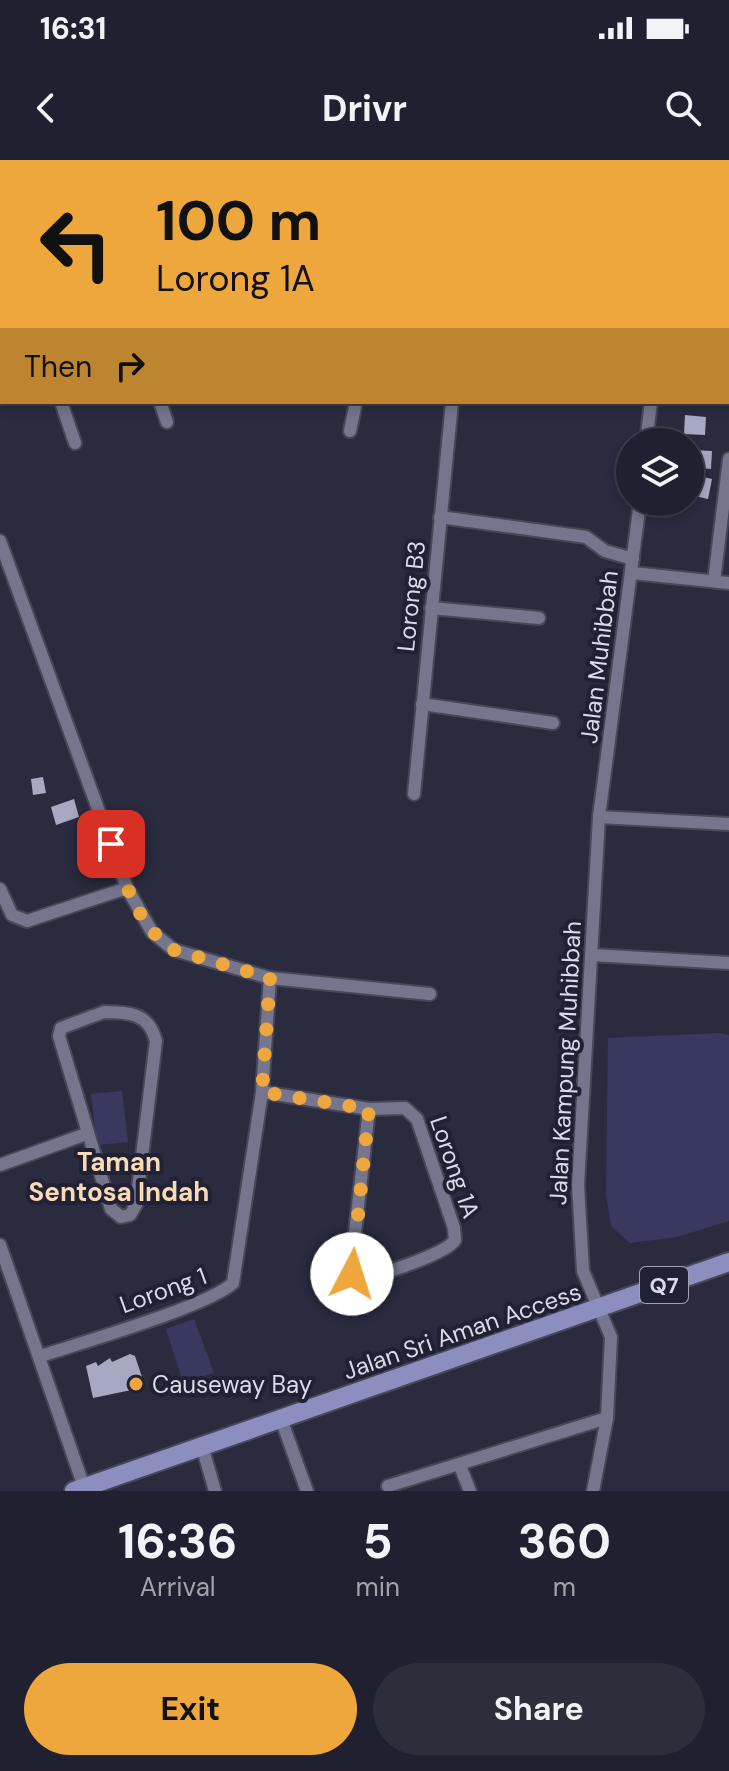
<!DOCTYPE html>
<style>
:root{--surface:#202030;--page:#2d2d3c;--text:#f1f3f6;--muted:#a2a3ab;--line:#3d3e4c;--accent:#eea73d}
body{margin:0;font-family:"DM Sans",sans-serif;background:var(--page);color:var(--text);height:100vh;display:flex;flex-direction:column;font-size:30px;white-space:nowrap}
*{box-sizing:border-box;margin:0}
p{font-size:26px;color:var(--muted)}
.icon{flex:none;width:44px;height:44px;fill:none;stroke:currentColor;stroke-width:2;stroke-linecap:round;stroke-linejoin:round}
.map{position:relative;height:1331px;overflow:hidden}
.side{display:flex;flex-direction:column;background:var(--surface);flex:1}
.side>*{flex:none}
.guide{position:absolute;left:0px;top:0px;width:730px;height:244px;box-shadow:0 4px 12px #0003,0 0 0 2px var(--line);background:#eea73d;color:#111;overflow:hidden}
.buttons{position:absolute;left:616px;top:268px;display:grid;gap:16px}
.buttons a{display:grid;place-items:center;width:88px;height:88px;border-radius:50%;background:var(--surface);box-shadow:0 4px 12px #0003,0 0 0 2px var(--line);font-size:40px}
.pin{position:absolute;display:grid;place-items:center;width:68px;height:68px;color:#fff;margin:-34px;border-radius:16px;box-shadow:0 4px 12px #0006}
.me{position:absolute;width:88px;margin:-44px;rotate:5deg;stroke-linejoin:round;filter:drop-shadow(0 0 6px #0008)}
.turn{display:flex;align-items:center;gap:28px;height:168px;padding:0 24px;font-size:36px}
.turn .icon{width:104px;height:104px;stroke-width:2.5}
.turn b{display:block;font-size:56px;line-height:68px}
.then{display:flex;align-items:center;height:76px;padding:0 24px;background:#0003;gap:16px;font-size:30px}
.eta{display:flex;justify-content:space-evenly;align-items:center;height:136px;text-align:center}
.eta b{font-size:48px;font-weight:700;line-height:56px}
.action{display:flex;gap:16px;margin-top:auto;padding:16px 24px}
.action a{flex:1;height:92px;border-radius:48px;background:var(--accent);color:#111;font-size:32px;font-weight:700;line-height:92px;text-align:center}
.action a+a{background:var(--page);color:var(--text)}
.status{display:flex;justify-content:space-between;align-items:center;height:56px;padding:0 40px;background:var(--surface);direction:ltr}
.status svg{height:22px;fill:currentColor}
header{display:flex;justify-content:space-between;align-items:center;height:104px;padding:0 24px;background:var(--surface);font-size:36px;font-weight:700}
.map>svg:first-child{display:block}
.green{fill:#393960}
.building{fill:#a7a9c3}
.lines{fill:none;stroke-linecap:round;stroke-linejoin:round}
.street-casing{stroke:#474758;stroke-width:16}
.primary-casing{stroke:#474758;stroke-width:22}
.street{stroke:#75768e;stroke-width:12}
.primary{stroke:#8d8ec0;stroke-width:18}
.route{stroke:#eea73d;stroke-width:14;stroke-dasharray:0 25.2}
.poi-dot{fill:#eea73d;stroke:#212136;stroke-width:3}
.labels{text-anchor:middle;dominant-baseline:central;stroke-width:8;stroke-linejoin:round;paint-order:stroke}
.shield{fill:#212136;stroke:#a2a2b3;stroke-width:2}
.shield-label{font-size:22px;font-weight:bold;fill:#dadae8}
.street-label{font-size:24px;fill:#dadae8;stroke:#212136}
.poi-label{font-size:24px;fill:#dadae8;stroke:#212136;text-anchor:start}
.neighbourhood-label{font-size:26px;font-weight:bold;fill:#f8dab4;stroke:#212136}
</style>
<div class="status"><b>16:31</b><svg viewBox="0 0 49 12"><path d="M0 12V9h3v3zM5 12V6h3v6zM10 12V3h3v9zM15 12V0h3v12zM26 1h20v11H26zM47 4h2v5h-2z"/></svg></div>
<header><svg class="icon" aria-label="back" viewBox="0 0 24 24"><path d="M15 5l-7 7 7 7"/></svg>Drivr<svg class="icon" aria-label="search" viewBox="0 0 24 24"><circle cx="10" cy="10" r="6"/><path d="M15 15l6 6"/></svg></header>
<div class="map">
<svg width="729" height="1331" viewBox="0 0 729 1331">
<rect width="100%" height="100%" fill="#2b2b40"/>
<g class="green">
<path d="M721,873L729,875V1061L677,1077L630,1083L611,1066L606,1035L608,878Z"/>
<path d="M122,931L128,982L97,985L91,934Z"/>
<path d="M194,1159L214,1213L183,1222L166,1169Z"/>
</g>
<g class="building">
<path d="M685,255L706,257L705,275L684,274Z"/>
<path d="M693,290L712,291L711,309L692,307Z"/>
<path d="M690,314L712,319L708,339L690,335Z"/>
<path d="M43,617L46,633L33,635L31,619Z"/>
<path d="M74,639L79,657L56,665L51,647Z"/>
<path d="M130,1194L135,1196L144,1223L141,1228L93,1238L86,1206L96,1202L98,1206L110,1198L112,1202Z"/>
</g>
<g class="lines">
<defs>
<g id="street">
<path d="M60,0L61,2"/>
<path d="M201,2V0"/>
<path d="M299,2L300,0"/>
<path d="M395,2V0"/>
<path d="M492,2V0"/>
<path d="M582,2V0"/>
<path d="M675,2L676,0"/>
<path d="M0,112L2,118"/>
<path d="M0,128L2,127"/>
<path d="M61,242L75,283"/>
<path d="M160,242L167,262"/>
<path d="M350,271L356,242"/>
<path d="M646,282L651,242"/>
<path d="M440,357L586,377L605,391L633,399"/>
<path d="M0,381L127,728L152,772L174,790L270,818L430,834"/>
<path d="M632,413L729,423"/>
<path d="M714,421L729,299"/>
<path d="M431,448L539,458"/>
<path d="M422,544L553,563"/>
<path d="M414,634L452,242"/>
<path d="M599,657L729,664"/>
<path d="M0,729L12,755L27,761L127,728"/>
<path d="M592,795L729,803"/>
<path d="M104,852C129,852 149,853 156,881L136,1045L130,1055L121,1057L111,1049L59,876L61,868Z"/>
<path d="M262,932L369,949L405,948L417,959L454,1068L455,1080C447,1094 373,1118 356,1119L351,1108L369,949"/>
<path d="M0,1005L86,974"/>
<path d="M0,1085L84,1327"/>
<path d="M41,1196C80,1183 209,1146 233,1123L262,932L270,818"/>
<path d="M281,1259L307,1331"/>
<path d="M202,1286L215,1331"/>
<path d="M460,1306L470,1331"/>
<path d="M388,1326L607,1258"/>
<path d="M593,1331L607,1258L611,1177L583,1111L578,1025L599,657L640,342"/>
</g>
<path id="primary" d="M74,1331L729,1102"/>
</defs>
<use href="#street" class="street-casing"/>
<use href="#primary" class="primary-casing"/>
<use href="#street" class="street"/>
<use href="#primary" class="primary"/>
</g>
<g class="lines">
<path class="route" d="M111,684C125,722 138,767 174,790L270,818L262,932L369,949L352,1114"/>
</g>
<circle class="poi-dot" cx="136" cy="1224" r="8"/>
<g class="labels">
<rect class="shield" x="640" y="1107" width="48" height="36" rx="6"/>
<g class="shield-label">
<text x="664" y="1125">Q7</text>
</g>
<g class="street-label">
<text transform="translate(411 436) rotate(-84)">Lorong B3</text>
<text transform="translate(599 497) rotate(-83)">Jalan Muhibbah</text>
<text transform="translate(565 903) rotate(-87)">Jalan Kampung Muhibbah</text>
<text transform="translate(455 1007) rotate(71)">Lorong 1A</text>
<text transform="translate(163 1130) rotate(-20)">Lorong 1</text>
<text transform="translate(462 1171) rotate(-19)">Jalan Sri Aman Access</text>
</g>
<g class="poi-label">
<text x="152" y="1224">Causeway Bay</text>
</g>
<g class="neighbourhood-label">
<text x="119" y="1002">Taman<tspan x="119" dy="30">Sentosa Indah</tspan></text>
</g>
</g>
</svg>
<div class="buttons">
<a><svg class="icon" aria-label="layers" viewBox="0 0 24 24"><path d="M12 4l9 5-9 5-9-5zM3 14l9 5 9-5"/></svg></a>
</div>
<div class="pin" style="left:111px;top:684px;background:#d93025"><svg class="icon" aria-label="arrive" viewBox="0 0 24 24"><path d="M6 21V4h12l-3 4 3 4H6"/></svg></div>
<svg class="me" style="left:352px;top:1114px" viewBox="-20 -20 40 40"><circle r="19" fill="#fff"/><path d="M0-13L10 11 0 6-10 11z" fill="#eea73d"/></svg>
<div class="guide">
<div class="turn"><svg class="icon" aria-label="left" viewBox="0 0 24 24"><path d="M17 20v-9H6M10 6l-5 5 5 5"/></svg><div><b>100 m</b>Lorong 1A</div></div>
<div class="then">Then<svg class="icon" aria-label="right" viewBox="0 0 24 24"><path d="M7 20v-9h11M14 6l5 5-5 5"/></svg></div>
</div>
</div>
<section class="side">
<div class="eta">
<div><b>16:36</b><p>Arrival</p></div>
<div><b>5</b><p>min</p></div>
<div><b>360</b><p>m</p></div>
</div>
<div class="action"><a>Exit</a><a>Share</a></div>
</section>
